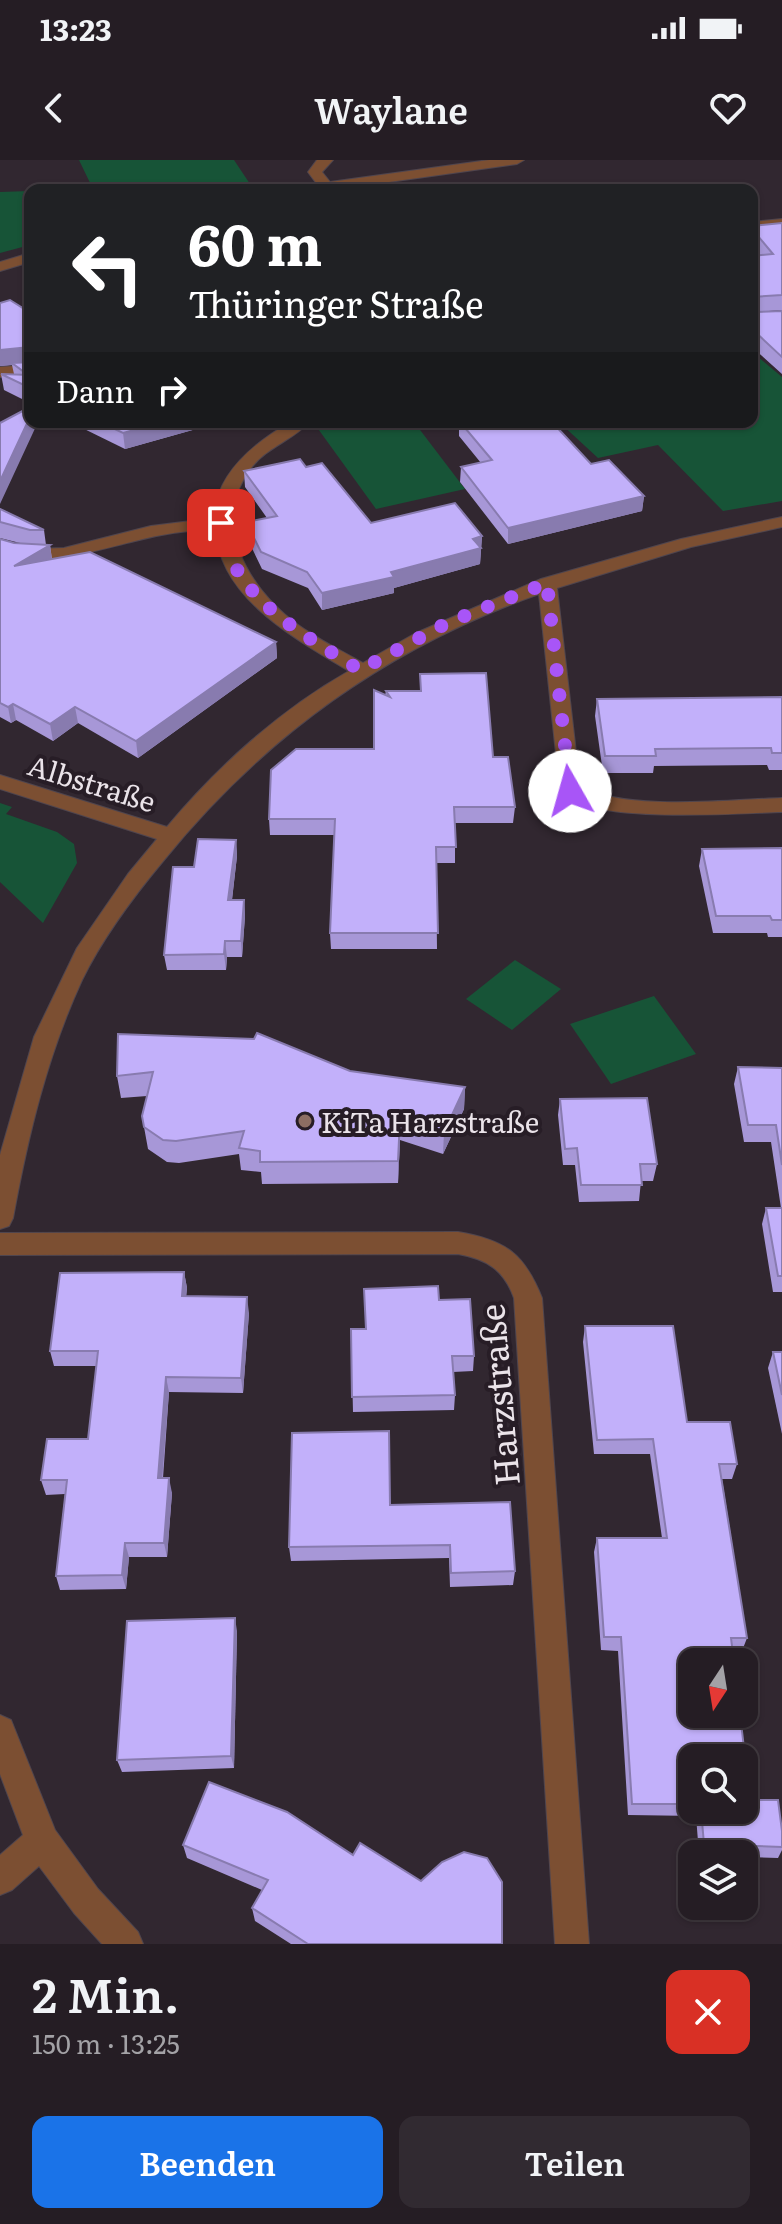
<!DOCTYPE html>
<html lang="de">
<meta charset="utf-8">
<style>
:root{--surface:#251d24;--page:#312a31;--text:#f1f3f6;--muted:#a3a2a6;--line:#423b41;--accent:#1a73e8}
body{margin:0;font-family:Literata,serif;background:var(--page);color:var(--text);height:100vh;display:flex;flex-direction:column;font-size:30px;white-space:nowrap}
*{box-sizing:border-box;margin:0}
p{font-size:26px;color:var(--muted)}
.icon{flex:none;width:44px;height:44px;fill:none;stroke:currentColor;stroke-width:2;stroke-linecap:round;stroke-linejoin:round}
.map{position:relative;height:1784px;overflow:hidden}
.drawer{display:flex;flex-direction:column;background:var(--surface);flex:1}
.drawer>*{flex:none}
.guide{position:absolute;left:24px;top:24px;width:734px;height:244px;border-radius:16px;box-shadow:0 2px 6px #0004,0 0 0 2px var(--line);background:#202124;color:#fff;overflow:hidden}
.needle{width:52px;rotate:192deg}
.fabs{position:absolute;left:678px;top:1488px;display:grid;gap:16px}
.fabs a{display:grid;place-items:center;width:80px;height:80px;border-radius:16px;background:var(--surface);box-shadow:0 2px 6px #0004,0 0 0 2px var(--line);font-size:40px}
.pin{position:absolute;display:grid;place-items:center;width:68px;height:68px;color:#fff;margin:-34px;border-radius:16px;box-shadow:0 4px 12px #0006}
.me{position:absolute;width:88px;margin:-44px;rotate:353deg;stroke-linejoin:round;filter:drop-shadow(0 0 6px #0008)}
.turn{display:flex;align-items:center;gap:28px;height:168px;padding:0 32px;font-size:36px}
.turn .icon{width:104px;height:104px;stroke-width:2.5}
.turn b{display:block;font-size:56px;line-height:68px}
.then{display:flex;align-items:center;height:76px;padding:0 32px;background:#0003;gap:16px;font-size:30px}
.round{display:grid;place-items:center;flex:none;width:84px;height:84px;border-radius:16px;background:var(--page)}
.head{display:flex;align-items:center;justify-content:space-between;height:136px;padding:0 32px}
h1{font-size:48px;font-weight:600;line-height:60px}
.primary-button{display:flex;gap:16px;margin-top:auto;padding:16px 32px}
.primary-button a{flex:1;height:92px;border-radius:16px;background:var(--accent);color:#fff;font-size:32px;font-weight:600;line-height:92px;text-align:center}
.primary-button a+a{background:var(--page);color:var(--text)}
.status{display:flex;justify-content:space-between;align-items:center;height:56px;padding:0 40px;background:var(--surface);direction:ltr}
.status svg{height:22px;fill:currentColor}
header{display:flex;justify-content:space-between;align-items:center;height:104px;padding:0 32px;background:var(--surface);font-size:36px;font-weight:600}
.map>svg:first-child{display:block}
.green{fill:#175437}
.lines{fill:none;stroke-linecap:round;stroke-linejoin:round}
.minor-casing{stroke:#4f454e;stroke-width:2}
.minor{fill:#7c4f32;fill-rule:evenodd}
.wall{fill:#a797d7;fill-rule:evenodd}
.shaded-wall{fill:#887baf}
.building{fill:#c2b0fa;stroke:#887baf;stroke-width:2}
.route{stroke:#a855f7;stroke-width:14;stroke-dasharray:0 25.2}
.education-dot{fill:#8d6e63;stroke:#271d26;stroke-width:3}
.labels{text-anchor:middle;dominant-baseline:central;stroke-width:8;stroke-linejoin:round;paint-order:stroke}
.street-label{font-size:28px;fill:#eae3e9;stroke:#271d26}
.poi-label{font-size:28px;fill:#eae3e9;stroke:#271d26;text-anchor:start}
.near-street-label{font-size:34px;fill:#eae3e9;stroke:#271d26}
</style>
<div class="status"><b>13:23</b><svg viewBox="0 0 49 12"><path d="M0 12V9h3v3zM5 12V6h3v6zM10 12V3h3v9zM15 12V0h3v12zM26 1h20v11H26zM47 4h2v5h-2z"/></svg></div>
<header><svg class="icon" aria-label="back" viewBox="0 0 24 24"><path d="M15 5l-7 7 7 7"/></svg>Waylane<svg class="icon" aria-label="heart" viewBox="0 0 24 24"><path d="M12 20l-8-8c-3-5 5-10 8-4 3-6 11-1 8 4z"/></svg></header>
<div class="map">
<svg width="782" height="1784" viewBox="0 0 782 1784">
<rect width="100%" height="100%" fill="#312730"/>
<g class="green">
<path d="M79,0H234L252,27L244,30H40L92,27Z"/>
<path d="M30,31V85L0,93V32Z"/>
<path d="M757,196L782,217V341L723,351L658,285L598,298L559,262H752V197Z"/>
<path d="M326,262H414L465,329L376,349L316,266Z"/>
<path d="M0,643L12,647L6,654L57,672L74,684L77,703L43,763L0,722Z"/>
<path d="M515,800L561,829L512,870L466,839Z"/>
<path d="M654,836L696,894L611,924L570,864Z"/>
</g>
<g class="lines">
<defs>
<g id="minor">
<path d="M317,0H333L322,12L330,22L489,0H524L517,4L332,30H296L317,24L308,12Z"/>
<path d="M782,59V67L752,70V62Z"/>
<path d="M30,93V102L0,111V102Z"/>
<path d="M30,205V215L0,217V207Z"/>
<path d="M290,262H309C293,280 267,287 251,308C210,362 247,426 294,462C315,478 340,490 363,503L416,473L541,419L681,379L782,357V367L691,387L557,428L580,627C630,651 726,640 782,638V652C740,653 584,665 560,631L539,434C387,488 265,576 164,700C133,737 103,777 82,820C47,896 28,976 13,1058L9,1066L0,1069V995L34,877L77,788L128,714L157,679L0,629V615L167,667C217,607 280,550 349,511C298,480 218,438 216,369C189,370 161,374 135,381C89,392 47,408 0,391V380L33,389L64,388L151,366L215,358C214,314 256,282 290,262Z"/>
<path d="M458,1072C505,1080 524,1093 542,1138L589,1784H555L514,1138C504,1110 487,1099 458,1094L0,1095V1073Z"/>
<path d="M0,1555L11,1560L55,1670L98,1729L138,1772L143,1784H102L74,1753L39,1706L12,1730L0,1735V1695L23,1675L0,1614Z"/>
</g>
</defs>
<use href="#minor" class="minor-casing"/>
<use href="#minor" class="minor"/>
</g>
<g class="wall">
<path d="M782,63V150L754,152L782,151V214L752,187V96L760,95L752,86V66Z"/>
<path d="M0,143L26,150L30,148V243L4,230L1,214H14L12,205L0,206Z"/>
<path d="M70,262H221L125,289Z"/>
<path d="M459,262L591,304L644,336L642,351L508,384L460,322L461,307L481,303L459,276Z"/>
<path d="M306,307L371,363L482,376L480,404L394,428V433L322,450L308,428L262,409L247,378L246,362L267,358L245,327L244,311Z"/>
<path d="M0,349L44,370L46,385H50L52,399L276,482L277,498L138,598L78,563L53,581L16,560L11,563L0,557V379L14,383L24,384L0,378Z"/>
<path d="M420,514L493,597L515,647L513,663H455V703H436L437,789H331L330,773L334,675H270L269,659L374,589L386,531H420Z"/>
<path d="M782,537V610H769L767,605L654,606L653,613H603L595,556L597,539Z"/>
<path d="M236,680L237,696L232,740H244L245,756L242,797H227L226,810H167L164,795L194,707Z"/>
<path d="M782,688V777H768L767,773H713L699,706L702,689Z"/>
<path d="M118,874L350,911L465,927L464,949L443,994L400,980L398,1023L262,1024L261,1012L241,1010L239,994L179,1003L167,1002L148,989L142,956L147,936L121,938L117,916Z"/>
<path d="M738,907L782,908V1132H773L762,1064L766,1048H781L771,982H744L734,924Z"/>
<path d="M560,939L657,1004L653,1021H641L639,1041L579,1042L575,1005H563L558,955Z"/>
<path d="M184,1112L187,1128L186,1136L249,1153L243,1233L169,1232L163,1318L172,1333L167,1397H129L126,1429L60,1430L56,1416L65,1334L46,1335L41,1320L88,1279L96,1206H54L50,1191Z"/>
<path d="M439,1140L474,1196L473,1211L453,1212L455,1235L454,1250L353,1252L351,1169H366Z"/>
<path d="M585,1166L687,1262L737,1304L732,1319H722L747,1478L742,1491H733L750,1640L782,1671V1690L778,1698L744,1697V1694H699L696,1656L628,1655L618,1491L601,1490L594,1392L597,1378H662L650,1294H594L583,1182ZM692,1598L744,1650H692Z"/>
<path d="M773,1192H782V1274L768,1208Z"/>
<path d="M390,1345L515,1411L513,1425L450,1427L449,1398L291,1401L289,1387Z"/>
<path d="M237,1471L234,1608L122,1612L117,1600Z"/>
<path d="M183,1685L353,1695L502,1784H291L255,1761L252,1748L262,1730L187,1698Z"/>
</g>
<g class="shaded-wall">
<path d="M29,187L30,203L0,206V190Z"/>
<path d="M30,257V262H38L0,344V321Z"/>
<path d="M164,262H221L125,289L123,273Z"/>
<path d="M644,336L642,351L508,384V368Z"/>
<path d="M482,376L480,404L394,428V433L322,450V433L391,412L473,379Z"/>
<path d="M50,385L52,401L14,406Z"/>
<path d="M276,482L277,498L138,598L136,581Z"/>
<path d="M13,544L16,560L11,563L8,547Z"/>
<path d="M75,547L78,563L53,581L50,564Z"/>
<path d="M236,680L237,696L230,756L228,740Z"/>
<path d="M244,740L245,756L242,797L241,781Z"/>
<path d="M225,781L227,797L226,810L224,794Z"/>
<path d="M465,927L464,949L443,994L444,972Z"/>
<path d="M400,958V980L398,1023V1001Z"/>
<path d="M184,1112L187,1128L185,1152L182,1136Z"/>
<path d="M247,1137L249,1153L243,1233L241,1218Z"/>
<path d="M166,1217L169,1232L161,1333L158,1318Z"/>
<path d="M169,1318L172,1333L167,1397L164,1383Z"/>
<path d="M125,1383L129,1397L126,1429L122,1415Z"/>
<path d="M235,1458L237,1471L234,1608L231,1596Z"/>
</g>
<g class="building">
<path d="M782,63V135L752,137V141V96L773,94L752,69V66Z"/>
<path d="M10,140L26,150L30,148V228L1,214L28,215L12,203L30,202L29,187L0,190V143Z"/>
<path d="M752,150L755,152L782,151V197L752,169Z"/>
<path d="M30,247V257L0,321V263Z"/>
<path d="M100,262H164L123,273Z"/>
<path d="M460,262H552L591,304L609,300L644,336L508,368L461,307L492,300Z"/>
<path d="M300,299L306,307L322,303L371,363L455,343L482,376L473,379L481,388L391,412L394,417L322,433L307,412L261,392L246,362L277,356L244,311Z"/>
<path d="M0,349L44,370H30L0,362Z"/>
<path d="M0,379L14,383L50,385L14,406L90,392L276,482L136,581L75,547L50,564L13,544L8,547L0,543Z"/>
<path d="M486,513L493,597H508L515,647H454L456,687H436L438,773H330L335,659H269L271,610L296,589H374V530L390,537L386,531H421L420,514Z"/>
<path d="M782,537V593H772L771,588L655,589L656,596H605L597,539Z"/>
<path d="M198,679L236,680L228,740H244L241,781H225L224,794L164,795L173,707H194Z"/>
<path d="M782,688V760H772L770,756H716L702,689Z"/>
<path d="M257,873L350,911L465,927L444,972L400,958L398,1001L260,1002V991L239,988L244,971L176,981L163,980L144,967L142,956L153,912L117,916L118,874L254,879Z"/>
<path d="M738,907L782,908V1005L776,965H748Z"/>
<path d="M647,938L657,1004H640L642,1025H581L577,988L565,989L560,939Z"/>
<path d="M766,1048H782V1116H778Z"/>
<path d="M184,1112L182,1136L247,1137L241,1218L166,1217L158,1318H169L164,1383H125L122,1415L56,1416L67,1320H41L47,1279H88L98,1191H50L60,1113Z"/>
<path d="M438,1126L439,1140L470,1139L474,1196H452L455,1235L352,1237L351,1169H366L364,1129Z"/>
<path d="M585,1166H673L687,1262H730L737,1304H719L747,1478H731L734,1502H692V1554H740L750,1640H778L782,1671V1687L704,1684L701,1650H744V1598H692V1644H632L621,1477H604L597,1378H667L653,1279L597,1280Z"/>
<path d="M773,1192H782V1235Z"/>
<path d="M389,1271L390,1345L510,1342L515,1411L451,1413L450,1385L289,1387L292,1273Z"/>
<path d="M235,1458L231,1596L117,1600L127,1461Z"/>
<path d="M209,1622L287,1652L353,1695L360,1683L421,1721L442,1702L464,1692L487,1698L502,1722V1784H308L252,1748L268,1720L183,1685Z"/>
</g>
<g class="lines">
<path class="route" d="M221,363C230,437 303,474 360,510L447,463L547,423L570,631"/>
</g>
<circle class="education-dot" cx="305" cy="961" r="8"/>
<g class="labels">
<g class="street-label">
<text transform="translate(92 622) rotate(17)">Albstraße</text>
</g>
<g class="poi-label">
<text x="321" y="961">KiTa Harzstraße</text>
</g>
<g class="near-street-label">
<text transform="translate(497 1235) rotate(-95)">Harzstraße</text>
</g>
</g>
</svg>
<div class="fabs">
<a><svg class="needle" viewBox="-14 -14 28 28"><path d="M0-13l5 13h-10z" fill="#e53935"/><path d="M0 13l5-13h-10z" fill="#a3a2a6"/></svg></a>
<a><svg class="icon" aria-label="search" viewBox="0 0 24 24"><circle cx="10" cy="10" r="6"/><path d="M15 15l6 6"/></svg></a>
<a><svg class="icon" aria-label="layers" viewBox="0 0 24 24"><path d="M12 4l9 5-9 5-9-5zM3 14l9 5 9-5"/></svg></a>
</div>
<div class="pin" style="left:221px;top:363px;background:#d93025"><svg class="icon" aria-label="arrive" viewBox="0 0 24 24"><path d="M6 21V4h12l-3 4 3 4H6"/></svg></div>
<svg class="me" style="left:570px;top:631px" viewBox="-20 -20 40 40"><circle r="19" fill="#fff"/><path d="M0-13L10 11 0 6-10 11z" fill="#a855f7"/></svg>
<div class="guide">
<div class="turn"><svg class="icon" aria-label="left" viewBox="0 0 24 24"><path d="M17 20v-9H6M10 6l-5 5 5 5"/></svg><div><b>60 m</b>Thüringer Straße</div></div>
<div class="then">Dann<svg class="icon" aria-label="right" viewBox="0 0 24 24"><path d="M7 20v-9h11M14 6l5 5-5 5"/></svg></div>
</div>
</div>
<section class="drawer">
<div class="head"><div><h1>2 Min.</h1><p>150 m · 13:25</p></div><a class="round" style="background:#d93025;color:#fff"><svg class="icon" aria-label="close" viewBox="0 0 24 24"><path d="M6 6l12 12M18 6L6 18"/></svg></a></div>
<div class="primary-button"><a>Beenden</a><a>Teilen</a></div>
</section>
